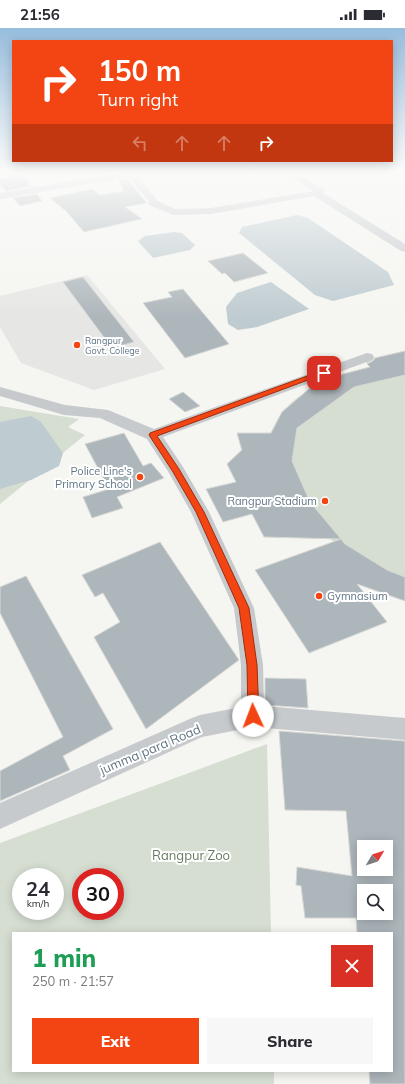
<!DOCTYPE html>
<meta charset="utf-8">
<style>
:root{--surface:#fff;--page:#f7f7f7;--text:#2b2b33;--muted:#7c7c81;--accent:#f34514}
body{margin:0;font-family:Mulish,sans-serif;background:var(--page);color:var(--text);height:100vh;display:flex;flex-direction:column;font-size:15px;white-space:nowrap}
*{box-sizing:border-box;margin:0}
p{font-size:13px;color:var(--muted)}
.icon{flex:none;width:22px;height:22px;fill:none;stroke:currentColor;stroke-width:2;stroke-linecap:round;stroke-linejoin:round}
.map{position:relative;flex:1;overflow:hidden}
.drawer{position:absolute;left:12px;top:904px;width:381px;height:140px;display:flex;flex-direction:column;background:var(--surface);border-radius:0px;box-shadow:0 2px 10px #0003}
.drawer>*{flex:none}
.top-card{position:absolute;left:12px;top:12px;width:381px;height:122px;border-radius:0px;box-shadow:0 2px 10px #0003;background:#f34514;color:#fff;overflow:hidden}
.needle{width:26px;rotate:51deg}
.tools{position:absolute;left:357px;top:812px;display:grid;gap:8px}
.tools a{display:grid;place-items:center;width:36px;height:36px;border-radius:0px;background:var(--surface);box-shadow:0 2px 10px #0003;font-size:20px}
.speed{position:absolute;left:12px;top:840px;display:flex;gap:8px;font-size:20px;font-weight:700;text-align:center}
.speed>*{display:grid;place-content:center;width:52px;height:52px;border-radius:50%;background:var(--surface);box-shadow:0 2px 10px #0003;line-height:1}
.speed small{font-size:10px;font-weight:400}
.speed .limit{border:6px solid #d22;background:#fff;color:#111}
.pin{position:absolute;display:grid;place-items:center;width:34px;height:34px;color:#fff;margin:-17px;border-radius:8px;box-shadow:0 2px 6px #0006}
.me{position:absolute;width:44px;margin:-22px;rotate:358deg;stroke-linejoin:round;filter:drop-shadow(0 0 3px #0008)}
.turn{display:flex;align-items:center;gap:14px;height:84px;padding:0 20px;font-size:18px}
.turn .icon{width:52px;height:52px;stroke-width:2.5}
.turn b{display:block;font-size:28px;line-height:34px}
.lanes{display:flex;align-items:center;height:38px;padding:0 20px;background:#0003;justify-content:center;gap:20px;direction:ltr}
.lanes .off{opacity:.35}
.round{display:grid;place-items:center;flex:none;width:42px;height:42px;border-radius:0px;background:var(--page)}
.headline{display:flex;align-items:center;justify-content:space-between;height:68px;padding:0 20px}
h1{font-size:24px;font-weight:800;line-height:30px;color:#1e9e55}
.cta{display:flex;gap:8px;margin-top:auto;padding:8px 20px}
.cta a{flex:1;height:46px;border-radius:0px;background:var(--accent);color:#fff;font-size:16px;font-weight:800;line-height:46px;text-align:center}
.cta a+a{background:var(--page);color:var(--text)}
.status{display:flex;justify-content:space-between;align-items:center;height:28px;padding:0 20px;background:var(--surface);direction:ltr}
.status svg{height:11px;fill:currentColor}
.map>svg:first-child{display:block}
.built{fill:#e6e7e5}
.green{fill:#d6ded2;fill-rule:evenodd}
.water{fill:#becbd0}
.building{fill:#adb6bb;stroke:#d7d7d4;fill-rule:evenodd}
.lines{fill:none;stroke-linecap:round;stroke-linejoin:round}
.minor{fill:#c7cacd;fill-rule:evenodd}
.route{fill:#f34514;stroke:#9e2d0d}
.poi-dot{fill:#f34514;stroke:#fff;stroke-width:1.5}
.labels{text-anchor:middle;dominant-baseline:central;stroke-width:4;stroke-linejoin:round;paint-order:stroke}
.far-poi-label{font-size:9px;fill:#617685;stroke:#fff;text-anchor:start}
.poi-label{font-size:11px;fill:#617685;stroke:#fff;text-anchor:end}
.near-street-label{font-size:13px;fill:#617685;stroke:#fff}
.near-park-label{font-size:13px;fill:#677c61;stroke:#fff}
</style>
<div class="status"><b>21:56</b><svg viewBox="0 0 49 12"><path d="M0 12V9h3v3zM5 12V6h3v6zM10 12V3h3v9zM15 12V0h3v12zM26 1h20v11H26zM47 4h2v5h-2z"/></svg></div>
<div class="map">
<svg width="405" height="1056" viewBox="0 0 405 1056">
<rect width="100%" height="100%" fill="#f5f5f1"/>
<path class="built" d="M87,247L165,341L94,362L21,335L0,299V268Z"/>
<g class="green">
<path d="M405,323V573L380,564L331,511L264,509L227,436L241,422L237,405H271C274,398 278,389 283,383C306,358 337,347 370,339L364,332Z"/>
<path d="M0,378L79,391L68,399L85,407L0,476Z"/>
<path d="M267,716L271,905H13V1043H274V1056H0V815ZM21,849H55V883H21ZM81,849H115V883H81Z"/>
</g>
<g class="water">
<path d="M297,187L308,190L388,244L394,257L333,273L315,267L239,205L242,199Z"/>
<path d="M174,204L182,205L195,217L190,222L153,230L138,213L145,208Z"/>
<path d="M271,254L309,281L257,299L238,302L228,296L226,279L237,265Z"/>
<path d="M31,388L41,394L63,425L59,438L31,452L0,461V394Z"/>
</g>
<g class="building">
<path d="M23,147L31,158L6,163L0,157V151Z"/>
<path d="M127,151L147,175L125,179L142,191L115,197L84,204L66,183L50,170L92,161L100,167L124,163L118,152Z"/>
<path d="M37,166L42,173L20,178L13,170Z"/>
<path d="M243,225L268,245L234,254L225,245L222,246L208,233Z"/>
<path d="M83,249L134,314L112,320L63,254Z"/>
<path d="M183,261L229,316L185,330L143,275L172,269L168,264Z"/>
<path d="M405,323V347L354,359L297,400L292,433L310,474L341,511L264,509L252,486L223,494L206,461L236,454L227,436L242,422L237,405H271L282,384L310,360L343,346L370,339L367,336L373,333L375,330Z"/>
<path d="M183,364L200,378L185,384L169,371Z"/>
<path d="M124,405L143,438L151,435L164,450L117,469L123,480L92,490L83,469L109,461L85,416Z"/>
<path d="M341,511L345,516L387,542L405,549V573L357,556L387,594L309,625L255,542Z"/>
<path d="M160,514L239,632L146,701L94,609L120,594L103,565L95,569L82,547Z"/>
<path d="M26,548L113,701L63,728L70,742L0,773V743L63,709L0,585V559Z"/>
<path d="M265,650L306,651L308,680L265,677Z"/>
<path d="M279,703L405,713V1056H370L369,1043H392V905H357L356,890H305L301,858L296,857L297,839L352,848L346,783L285,782ZM364,819H386V841H364ZM364,863H386V885H364Z"/>
</g>
<g class="lines">
<g class="minor">
<path d="M128,144H146L145,146L137,148L158,173L175,181L211,180L313,163L283,144H294L323,161L325,163L323,165L405,216V224L401,223L314,168L211,186L174,187L149,177L148,172L128,149L0,171V165Z"/>
<path d="M367,325L372,326L374,329L372,332L163,409L183,439L209,484L254,580L263,637L264,678L405,690V712L253,699L202,709L0,801V775L192,690L200,687L241,679V637L234,580L191,484L169,445L147,411L100,390L64,387L0,368V359L65,377L108,382L154,401Z"/>
</g>
</g>
<linearGradient id="sky" x2="0" y2="1"><stop stop-color="#97bdde"/><stop offset="0.49" stop-color="#fafaf9"/><stop offset="1" stop-color="#fafaf9" stop-opacity="0"/></linearGradient>
<rect width="405" height="291" fill="url(#sky)"/>
<path class="route" d="M321,343L327,345L157,408L179,441L204,484L249,580L257,637L259,688L257,692L253,693L249,692L248,688L247,637L239,580L196,484L173,444L149,407L150,405Z"/>
<g class="poi-dot">
<circle cx="77" cy="317" r="4"/>
<circle cx="140" cy="449" r="4"/>
<circle cx="325" cy="473" r="4"/>
<circle cx="319" cy="568" r="4"/>
</g>
<g class="labels">
<g class="far-poi-label">
<text x="85" y="312">Rangpur<tspan x="85" dy="10">Govt. College</tspan></text>
</g>
<g class="poi-label">
<text x="132" y="443">Police Line's<tspan x="132" dy="13">Primary School</tspan></text>
<text x="317" y="473">Rangpur Stadium</text>
<text x="327" y="568" text-anchor="start">Gymnasium</text>
</g>
<g class="near-street-label">
<text transform="translate(150 721) rotate(-23)">jumma para Road</text>
</g>
<g class="near-park-label">
<text x="191" y="827">Rangpur Zoo</text>
</g>
</g>
</svg>
<div class="tools">
<a><svg class="needle" viewBox="-14 -14 28 28"><path d="M0-13l5 13h-10z" fill="#e53935"/><path d="M0 13l5-13h-10z" fill="#7c7c81"/></svg></a>
<a><svg class="icon" aria-label="search" viewBox="0 0 24 24"><circle cx="10" cy="10" r="6"/><path d="M15 15l6 6"/></svg></a>
</div>
<div class="speed"><div>24<small>km/h</small></div><div class="limit">30</div></div>
<div class="pin" style="left:324px;top:345px;background:#d93025"><svg class="icon" aria-label="arrive" viewBox="0 0 24 24"><path d="M6 21V4h12l-3 4 3 4H6"/></svg></div>
<svg class="me" style="left:253px;top:688px" viewBox="-20 -20 40 40"><circle r="19" fill="#fff"/><path d="M0-13L10 11 0 6-10 11z" fill="#f34514"/></svg>
<div class="top-card">
<div class="turn"><svg class="icon" aria-label="right" viewBox="0 0 24 24"><path d="M7 20v-9h11M14 6l5 5-5 5"/></svg><div><b>150 m</b>Turn right</div></div>
<div class="lanes"><svg class="icon off" aria-label="left" viewBox="0 0 24 24"><path d="M17 20v-9H6M10 6l-5 5 5 5"/></svg><svg class="icon off" aria-label="ahead" viewBox="0 0 24 24"><path d="M12 20V5M6 11l6-6 6 6"/></svg><svg class="icon off" aria-label="ahead" viewBox="0 0 24 24"><path d="M12 20V5M6 11l6-6 6 6"/></svg><svg class="icon" aria-label="right" viewBox="0 0 24 24"><path d="M7 20v-9h11M14 6l5 5-5 5"/></svg></div>
</div>
<section class="drawer">
<div class="headline"><div><h1>1 min</h1><p>250 m · 21:57</p></div><a class="round" style="background:#d93025;color:#fff"><svg class="icon" aria-label="close" viewBox="0 0 24 24"><path d="M6 6l12 12M18 6L6 18"/></svg></a></div>
<div class="cta"><a>Exit</a><a>Share</a></div>
</section>
</div>
